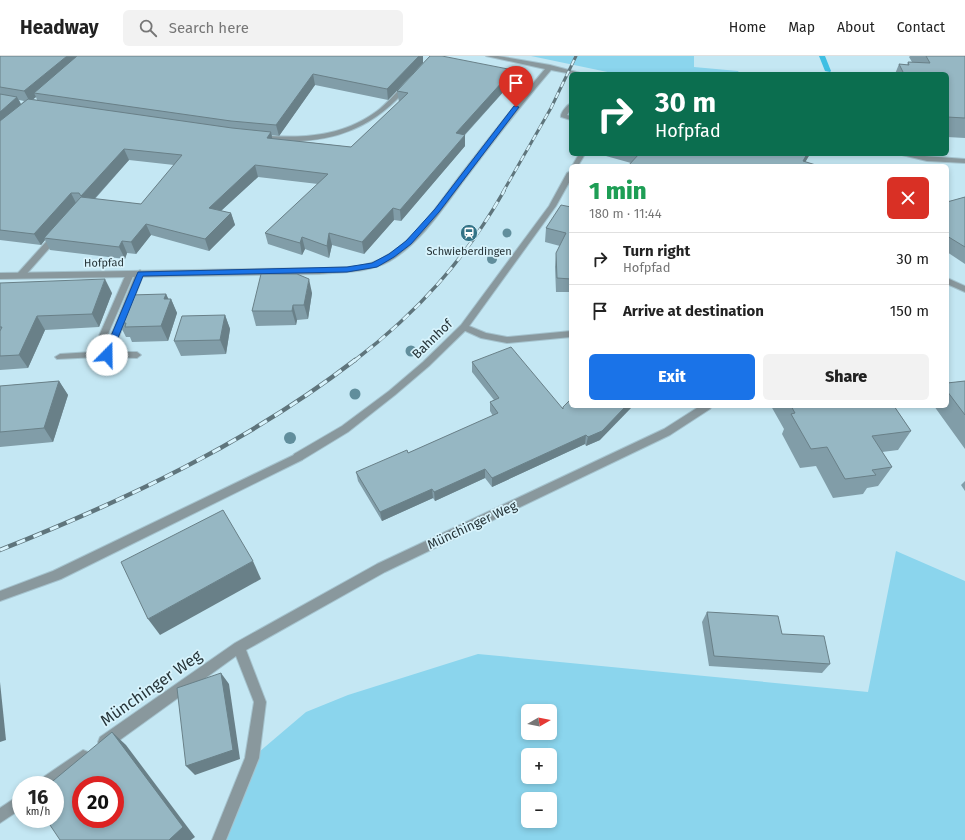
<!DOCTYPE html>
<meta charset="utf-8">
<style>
:root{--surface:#fff;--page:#f2f2f2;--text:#222;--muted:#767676;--line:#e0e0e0;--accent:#1a73e8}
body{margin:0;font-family:"Fira Sans",sans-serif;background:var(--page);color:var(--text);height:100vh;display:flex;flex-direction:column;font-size:15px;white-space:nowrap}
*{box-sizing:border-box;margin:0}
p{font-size:13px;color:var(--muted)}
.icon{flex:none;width:22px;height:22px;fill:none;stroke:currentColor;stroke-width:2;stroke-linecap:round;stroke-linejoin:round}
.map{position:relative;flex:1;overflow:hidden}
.side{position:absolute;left:569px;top:108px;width:380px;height:244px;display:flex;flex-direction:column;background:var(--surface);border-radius:6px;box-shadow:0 2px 6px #0003}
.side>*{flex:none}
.top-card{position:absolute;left:569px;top:16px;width:380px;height:84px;border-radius:6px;box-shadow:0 2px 6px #0003;background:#0b6e4f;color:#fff;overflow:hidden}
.needle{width:26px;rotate:81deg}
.controls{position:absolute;left:521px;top:648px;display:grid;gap:8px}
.controls a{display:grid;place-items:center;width:36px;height:36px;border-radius:6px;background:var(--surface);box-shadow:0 2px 6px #0003;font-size:20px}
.speed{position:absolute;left:12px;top:720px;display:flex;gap:8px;font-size:20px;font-weight:700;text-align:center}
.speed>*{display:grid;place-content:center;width:52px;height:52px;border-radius:50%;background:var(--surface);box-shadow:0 2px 6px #0003;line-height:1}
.speed small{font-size:10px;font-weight:400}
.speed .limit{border:6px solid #d22;background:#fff;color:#111}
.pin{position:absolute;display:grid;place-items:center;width:34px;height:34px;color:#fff;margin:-41px -17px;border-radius:50% 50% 50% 0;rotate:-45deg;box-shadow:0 0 4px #0007}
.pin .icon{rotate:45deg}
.me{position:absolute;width:44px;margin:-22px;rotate:22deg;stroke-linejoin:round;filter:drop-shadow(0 0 3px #0008)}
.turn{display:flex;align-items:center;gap:14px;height:84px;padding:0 20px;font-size:18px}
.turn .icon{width:52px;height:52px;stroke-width:2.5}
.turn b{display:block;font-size:28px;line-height:34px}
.round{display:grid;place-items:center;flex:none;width:42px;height:42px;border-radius:6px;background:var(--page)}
.headline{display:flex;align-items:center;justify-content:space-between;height:68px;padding:0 20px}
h1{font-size:24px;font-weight:800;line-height:30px;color:#1e9e55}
.action{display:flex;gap:8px;margin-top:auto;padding:8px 20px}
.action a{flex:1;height:46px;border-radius:6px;background:var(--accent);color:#fff;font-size:16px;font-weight:800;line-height:46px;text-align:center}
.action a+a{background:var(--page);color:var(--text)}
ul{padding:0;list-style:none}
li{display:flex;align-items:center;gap:12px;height:52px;padding:0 20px;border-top:1px solid var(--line)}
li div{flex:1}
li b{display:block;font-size:15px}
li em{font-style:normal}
header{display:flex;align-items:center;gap:24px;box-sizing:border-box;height:56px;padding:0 20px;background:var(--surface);border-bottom:1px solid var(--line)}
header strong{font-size:19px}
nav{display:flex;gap:22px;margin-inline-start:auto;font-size:14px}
.search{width:280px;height:36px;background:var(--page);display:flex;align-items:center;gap:10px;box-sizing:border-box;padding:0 14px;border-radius:6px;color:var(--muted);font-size:15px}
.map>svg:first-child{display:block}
.green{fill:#8bd5ed;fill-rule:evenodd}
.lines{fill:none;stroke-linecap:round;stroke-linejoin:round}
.stream{fill:#3fbfe3;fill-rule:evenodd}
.lane-casing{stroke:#a5c3ce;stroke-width:2}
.street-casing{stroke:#a5c3ce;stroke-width:2}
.lane{fill:#89989d;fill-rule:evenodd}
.street{fill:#89989d;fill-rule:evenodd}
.rail-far2-casing{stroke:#5f757c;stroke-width:3}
.rail-far1-casing{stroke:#5f757c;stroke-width:3.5}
.rail-casing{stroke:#5f757c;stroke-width:4.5}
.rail-far2{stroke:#d7f3fc;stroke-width:2;stroke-dasharray:6;stroke-linecap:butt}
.rail-far1{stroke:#d7f3fc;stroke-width:2.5;stroke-dasharray:8;stroke-linecap:butt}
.rail{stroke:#d7f3fc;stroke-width:3;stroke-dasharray:9;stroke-linecap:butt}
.tree{fill:#618e9c}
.wall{fill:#819da8;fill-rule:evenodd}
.shaded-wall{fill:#698088}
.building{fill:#96b7c3;stroke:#698088;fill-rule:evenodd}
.route{fill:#1a73e8;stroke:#114b97}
.labels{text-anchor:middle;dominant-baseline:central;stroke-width:3.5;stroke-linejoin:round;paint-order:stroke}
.far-poi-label{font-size:11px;fill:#273539;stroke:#d7f3fc}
.far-street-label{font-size:11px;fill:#273539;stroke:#d7f3fc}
.street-label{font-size:13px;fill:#273539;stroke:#d7f3fc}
.near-street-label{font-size:16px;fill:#273539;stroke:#d7f3fc}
</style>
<header>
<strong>Headway</strong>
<div class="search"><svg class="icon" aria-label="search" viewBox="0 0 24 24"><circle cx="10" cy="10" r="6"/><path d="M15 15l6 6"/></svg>Search here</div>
<nav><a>Home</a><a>Map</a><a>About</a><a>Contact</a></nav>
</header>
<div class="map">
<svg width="965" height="784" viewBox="0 0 965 784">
<rect width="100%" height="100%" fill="#c4e7f3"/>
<g class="green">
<path d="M531,0H694V11L738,15L740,18H617Z"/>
<path d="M896,495L965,525V784H219L252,702L306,656L348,639L478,598L868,636ZM528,655H550V677H528ZM528,699H550V721H528ZM528,743H550V765H528Z"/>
</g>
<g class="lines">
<path class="stream" d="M819,0H825L831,15L830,16L825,15Z"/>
<defs>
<g id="lane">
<path d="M571,47V53L567,59L571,60V64L561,61C560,57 567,49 571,47Z"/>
<path d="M54,177H57L61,179L23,222H17V218Z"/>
<path d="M140,214L144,217L113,296H137L141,299L137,302L104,301L103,299L136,217Z"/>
<path d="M130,215L134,218L98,301L57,303L55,301L60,298L92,296L126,218Z"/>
<path d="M464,268L486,277L507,281L571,275V281L507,287L481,282L461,273L460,271Z"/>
<path d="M298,397L302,398L303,401L302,404L61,523L0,545V535L53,515Z"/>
</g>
<g id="street">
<path d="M486,0H498L550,9L584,18H572L551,14C520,50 491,89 462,127C442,154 420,187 390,205C369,217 343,216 319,218L0,223V217L319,212C341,211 364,213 384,201C415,184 437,150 458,122C487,85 515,48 545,13Z"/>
<path d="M404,29L409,30C375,71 335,87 282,85C275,84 262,86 256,81L259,79C301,83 342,81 377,55C387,48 395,37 404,29Z"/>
<path d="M579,98H585L578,110H572Z"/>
<path d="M898,98L965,103V107L927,105Z"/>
<path d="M571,115V123L556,150L467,273L429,310L395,339L348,376L302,404H294L293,401L294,398L342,370L389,335L423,306L461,269L549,150L567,117Z"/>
<path d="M947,222L965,230V236L947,228Z"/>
<path d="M700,350H712L710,353L670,379L385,516L246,594L266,646L259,702L226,784H212L245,702L254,646L236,600L110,691L105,693L100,691L98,686L100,681L235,587L377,508L664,373Z"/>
<path d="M83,694L88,696L90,701L88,706L55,729H37L39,724Z"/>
<path d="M21,738V753L0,767V752Z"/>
</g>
</defs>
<use href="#lane" class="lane-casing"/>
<use href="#street" class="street-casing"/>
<use href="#lane" class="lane"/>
<use href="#street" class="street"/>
<defs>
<path id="rail-far2" d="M503,136L551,52L576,0"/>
<path id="rail-far1" d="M354,305C418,256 464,205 504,135"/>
<path id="rail" d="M0,494C126,444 247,387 355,304"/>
</defs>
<use href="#rail-far2" class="rail-far2-casing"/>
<use href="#rail-far1" class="rail-far1-casing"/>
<use href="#rail" class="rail-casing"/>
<use href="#rail-far2" class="rail-far2"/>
<use href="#rail-far1" class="rail-far1"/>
<use href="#rail" class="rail"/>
</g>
<g class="tree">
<circle cx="507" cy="177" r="4.5"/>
<circle cx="492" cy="203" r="5"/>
<circle cx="411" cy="295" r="5.5"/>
<circle cx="355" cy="338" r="5.5"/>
<circle cx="290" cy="382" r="6"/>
</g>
<g class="wall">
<path d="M0,0L423,7L388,44L315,29L279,80L272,79V82L351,91L399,46L397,35L513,25L465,79V90L401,165L394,164L364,198L332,189L329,202L305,193L302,199L268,188L265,177L318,128L258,121L221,155L231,157L235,169L209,195L151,179L136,198L127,197L125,203L50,194L45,184L41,189L0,184ZM36,41L37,44L33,43ZM19,44L24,45L21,48ZM129,104L174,109L141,148L95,143Z"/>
<path d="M910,0H965V82L947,81V18H895L899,8L907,9L908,6H912L909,1Z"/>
<path d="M606,98H810L805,106L631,107L606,100Z"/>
<path d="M965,141V208L947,196V146Z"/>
<path d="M571,151V236H556L555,211L556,197L560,190L545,186L546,172Z"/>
<path d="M0,227L112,237L99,271L45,274L28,312L0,314Z"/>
<path d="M312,237L308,263L297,264L296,269L256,270L252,255Z"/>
<path d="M166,238L168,243H171L177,257L168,285L132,286L130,281H126L119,267Z"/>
<path d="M225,259L230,273L226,298L181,300L174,285Z"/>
<path d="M472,306L563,352L600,384L586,390L585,388L492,431L485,422L435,445L433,442L382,465L358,425L356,416L408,397L493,360L490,355V346L494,344L472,316Z"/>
<path d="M59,325L68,339L53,386L0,391V330Z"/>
<path d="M965,325V393L934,350H947V327Z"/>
<path d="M771,350H894L911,375L898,394L882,396L892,411L878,430L867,432L863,438L833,442L816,410L800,412L782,378L784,373Z"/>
<path d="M965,425V435L961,429Z"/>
<path d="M707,556L830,608L822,617L709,610L702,566Z"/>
</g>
<g class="shaded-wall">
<path d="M67,0H84L34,37L36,41L30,46L24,35Z"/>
<path d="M419,0H423V7L388,44L387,33Z"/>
<path d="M513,14V25L456,88V77Z"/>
<path d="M313,18L315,29L279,80L276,69Z"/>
<path d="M17,41L23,52L0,72V56Z"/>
<path d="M271,76L273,87L267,82Z"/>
<path d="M465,79V90L401,165L400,154Z"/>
<path d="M124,93L129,104L86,152L81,140Z"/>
<path d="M807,98H810L803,110V105Z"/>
<path d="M255,109L258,121L212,163L209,152Z"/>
<path d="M71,137L77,149L44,182L45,184L41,189L34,178Z"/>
<path d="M393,152L394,164L364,198L362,186Z"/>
<path d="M231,157L235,169L209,195L205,183Z"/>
<path d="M146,168L151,179L136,198L131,186Z"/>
<path d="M329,177L332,189L329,202L327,190Z"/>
<path d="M302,181L305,193L302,199L300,187Z"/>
<path d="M122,185L127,197L125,203L119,191Z"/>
<path d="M105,223L112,237L99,271L92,258Z"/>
<path d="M309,223L312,237L308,263L304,249Z"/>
<path d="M166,238L170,246L171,243L177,257L168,285L161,270L164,243Z"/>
<path d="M293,249L297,264L296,269L292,255Z"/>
<path d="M225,259L230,273L226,298L220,284Z"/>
<path d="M37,260L45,274L28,312L19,299Z"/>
<path d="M59,325L68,339L53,386L44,372Z"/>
<path d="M626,350H633L600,384L586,390L588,381Z"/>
<path d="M586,379L585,388L492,431V422Z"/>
<path d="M485,413V422L435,445L434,436Z"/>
<path d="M432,433L433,442L382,465L380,456Z"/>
<path d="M253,505L261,523L160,579L148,563Z"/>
<path d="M221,617L229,628L240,703L195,719L186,710Z"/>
<path d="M0,626L6,684L0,686Z"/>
<path d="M112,676L126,689L195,781L191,784H169Z"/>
</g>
<g class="building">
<path d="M0,0H67L24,35L0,31Z"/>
<path d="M77,0H419L387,33L313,18L276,69L231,65L34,37Z"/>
<path d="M430,0H442L513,14L456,77L465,79L400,154L393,152L362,186L329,177L327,190L302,181L300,187L265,177L328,118L255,109L209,152L231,157L205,183L146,168L131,186L122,185L119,191L44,182L81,141L141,148L182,99L124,93L81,140L79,137H71L34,178L0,174V65L28,43L232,72L271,76L267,82L351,91L408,37L397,35Z"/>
<path d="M926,0H965V62L947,61V18H904L899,8L909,9L908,6L930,7Z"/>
<path d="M0,38L17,41L0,56Z"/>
<path d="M639,98H807L803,105L819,110H628Z"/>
<path d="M965,141V191L947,180V146Z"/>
<path d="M561,149L571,151V223L557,222L556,197L566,177L546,172Z"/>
<path d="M261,218H297L309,223L304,249H293L292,255H252Z"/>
<path d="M105,223L92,258L37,260L19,299L0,300V275L2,271H0V227Z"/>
<path d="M166,238L164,243H171L161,270L125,271L126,267H119L130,239Z"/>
<path d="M225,259L220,284L174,285L182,260Z"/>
<path d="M511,291L563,353V351L571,343V350H626L602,375L588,381L586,379L492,422L485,413L434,436L432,433L380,456L356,416L407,394L408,397L498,357L490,346L499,342L472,306Z"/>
<path d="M59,325L44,372L0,376V330Z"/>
<path d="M965,325V359L947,335V327Z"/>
<path d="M791,350H894L911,375L872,380L892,411L872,414L876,419L845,423L827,391L811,393L791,358L795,357Z"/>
<path d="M223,454L253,505L148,563L121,506Z"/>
<path d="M707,556L778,560L782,578L824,580L830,608L714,600Z"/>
<path d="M221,617L233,694L186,710L177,632Z"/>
<path d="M112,676L183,771L169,784H60L46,763H55V729H48ZM81,729H115V763H81Z"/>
</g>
<path class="route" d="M514,50L519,51L439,156L411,188L394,201L377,211L347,216L143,220L111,299L107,302L104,301L103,299L138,216L347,211L372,207L389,198L406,185L435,153Z"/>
<defs>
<symbol id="station-disc" viewBox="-11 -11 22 22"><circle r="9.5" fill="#327286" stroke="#d7f3fc"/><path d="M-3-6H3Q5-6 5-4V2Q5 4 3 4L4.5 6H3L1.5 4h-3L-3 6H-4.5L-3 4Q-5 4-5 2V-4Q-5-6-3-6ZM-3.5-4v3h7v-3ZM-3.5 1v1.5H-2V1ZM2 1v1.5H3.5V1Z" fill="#fff"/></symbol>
</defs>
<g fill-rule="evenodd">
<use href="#station-disc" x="459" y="167" width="20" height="20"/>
</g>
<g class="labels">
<g class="far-poi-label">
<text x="469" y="195">Schwieberdingen</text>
</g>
<g class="far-street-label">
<text transform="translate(104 207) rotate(-1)">Hofpfad</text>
</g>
<g class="street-label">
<text transform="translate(432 283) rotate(-44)">Bahnhof</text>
<text transform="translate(472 469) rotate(-25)">Münchinger Weg</text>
</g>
<g class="near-street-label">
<text transform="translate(151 632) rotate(-35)">Münchinger Weg</text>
</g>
</g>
</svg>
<div class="controls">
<a><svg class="needle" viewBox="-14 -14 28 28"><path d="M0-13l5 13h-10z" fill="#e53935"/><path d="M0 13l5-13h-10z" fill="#767676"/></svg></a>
<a>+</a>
<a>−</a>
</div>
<div class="speed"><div>16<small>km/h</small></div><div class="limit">20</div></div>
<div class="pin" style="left:516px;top:51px;background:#d93025"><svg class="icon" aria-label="arrive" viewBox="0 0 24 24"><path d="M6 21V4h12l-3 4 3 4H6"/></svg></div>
<svg class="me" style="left:107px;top:299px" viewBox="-20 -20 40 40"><circle r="19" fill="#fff"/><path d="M0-13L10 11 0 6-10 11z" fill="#1a73e8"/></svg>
<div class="top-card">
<div class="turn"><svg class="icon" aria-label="right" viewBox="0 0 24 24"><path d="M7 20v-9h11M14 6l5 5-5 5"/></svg><div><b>30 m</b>Hofpfad</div></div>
</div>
<section class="side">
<div class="headline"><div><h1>1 min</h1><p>180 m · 11:44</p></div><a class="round" style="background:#d93025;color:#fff"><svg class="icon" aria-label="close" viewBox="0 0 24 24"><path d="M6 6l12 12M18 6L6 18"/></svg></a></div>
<ul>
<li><svg class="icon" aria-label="right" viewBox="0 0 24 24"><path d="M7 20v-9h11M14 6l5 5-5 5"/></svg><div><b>Turn right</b><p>Hofpfad</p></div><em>30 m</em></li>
<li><svg class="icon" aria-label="arrive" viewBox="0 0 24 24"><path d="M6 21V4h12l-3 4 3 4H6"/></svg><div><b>Arrive at destination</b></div><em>150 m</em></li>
</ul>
<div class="action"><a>Exit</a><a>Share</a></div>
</section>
</div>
